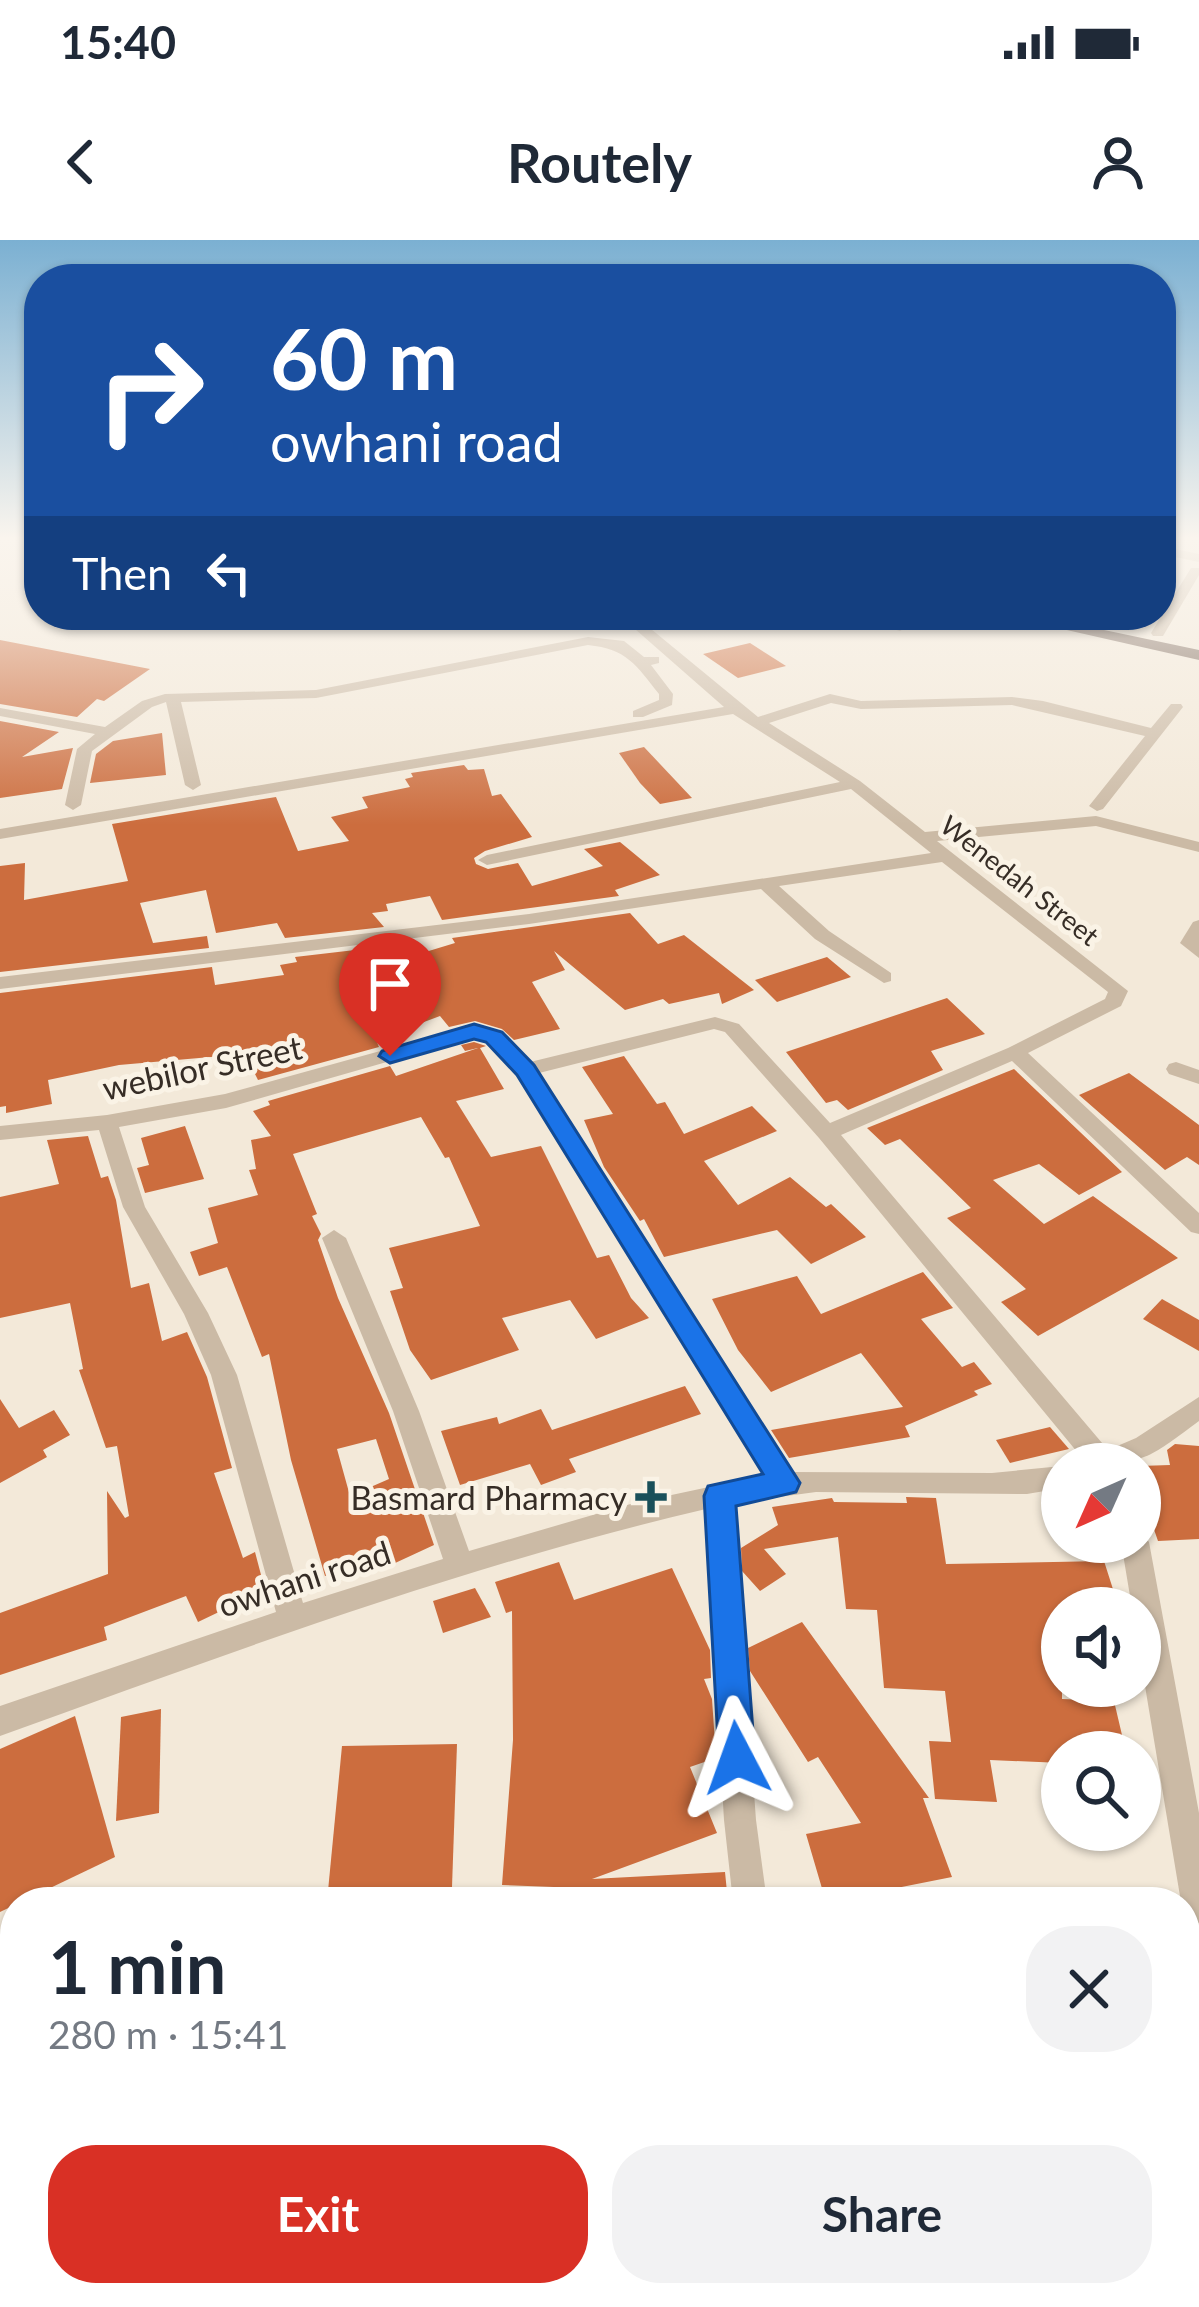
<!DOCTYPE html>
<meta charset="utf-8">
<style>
:root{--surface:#fff;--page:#f2f2f3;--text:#1f2937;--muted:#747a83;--accent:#d93025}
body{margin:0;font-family:Lato,sans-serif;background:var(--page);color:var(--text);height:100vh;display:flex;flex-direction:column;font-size:45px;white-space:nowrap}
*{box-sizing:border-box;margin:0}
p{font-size:39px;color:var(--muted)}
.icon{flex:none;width:66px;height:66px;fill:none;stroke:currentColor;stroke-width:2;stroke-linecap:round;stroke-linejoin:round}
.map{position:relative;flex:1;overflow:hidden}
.side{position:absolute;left:0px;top:1647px;width:1200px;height:420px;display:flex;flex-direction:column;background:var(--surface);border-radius:48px 48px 0 0;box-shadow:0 3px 9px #0004}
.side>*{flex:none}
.banner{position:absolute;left:24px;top:24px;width:1152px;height:366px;border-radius:48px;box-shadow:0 3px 9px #0004;background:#1a4fa0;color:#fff;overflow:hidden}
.needle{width:78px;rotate:225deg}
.buttons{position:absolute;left:1041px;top:1203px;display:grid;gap:24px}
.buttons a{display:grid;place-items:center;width:120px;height:120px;border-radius:50%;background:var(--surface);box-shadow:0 3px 9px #0004;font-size:60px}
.pin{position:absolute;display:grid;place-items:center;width:102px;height:102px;color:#fff;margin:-123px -51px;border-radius:50% 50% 50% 0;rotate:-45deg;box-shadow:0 0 12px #0007}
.pin .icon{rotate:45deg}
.me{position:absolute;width:132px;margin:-66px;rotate:356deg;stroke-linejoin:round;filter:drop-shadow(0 0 9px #0008)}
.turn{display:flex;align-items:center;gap:42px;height:252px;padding:0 48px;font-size:54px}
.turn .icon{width:156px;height:156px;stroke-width:2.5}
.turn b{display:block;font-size:84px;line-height:102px}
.then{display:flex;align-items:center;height:114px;padding:0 48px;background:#0003;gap:24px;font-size:45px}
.round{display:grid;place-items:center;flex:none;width:126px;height:126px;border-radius:48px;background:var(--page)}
.overview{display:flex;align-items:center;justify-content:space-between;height:204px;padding:0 48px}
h1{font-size:72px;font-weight:700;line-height:90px}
.cta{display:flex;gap:24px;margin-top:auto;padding:24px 48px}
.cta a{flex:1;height:138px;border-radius:48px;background:var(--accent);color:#fff;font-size:48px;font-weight:700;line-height:138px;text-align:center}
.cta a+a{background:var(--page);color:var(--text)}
.status{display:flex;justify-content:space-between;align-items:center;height:84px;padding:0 60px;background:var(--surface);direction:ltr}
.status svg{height:33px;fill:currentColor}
header{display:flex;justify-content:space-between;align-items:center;height:156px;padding:0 48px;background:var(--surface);font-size:54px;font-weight:700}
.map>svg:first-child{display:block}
.building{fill:#cc6d3e;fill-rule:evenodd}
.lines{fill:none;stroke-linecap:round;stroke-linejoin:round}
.minor{fill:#cbbaa5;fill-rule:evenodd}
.primary{fill:#796557;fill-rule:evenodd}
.route{fill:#1a73e8;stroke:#114b97;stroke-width:3}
.poi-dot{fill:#1a505a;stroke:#faf3e6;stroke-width:4.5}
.labels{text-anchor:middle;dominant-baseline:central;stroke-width:10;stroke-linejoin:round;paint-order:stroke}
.far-street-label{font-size:27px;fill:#362d26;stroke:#faf3e6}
.street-label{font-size:33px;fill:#362d26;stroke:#faf3e6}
.poi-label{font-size:33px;fill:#362d26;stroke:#faf3e6;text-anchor:end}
</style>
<div class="status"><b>15:40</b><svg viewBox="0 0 49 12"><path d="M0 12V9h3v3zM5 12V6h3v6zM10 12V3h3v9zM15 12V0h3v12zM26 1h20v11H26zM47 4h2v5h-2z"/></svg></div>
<header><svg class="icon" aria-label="back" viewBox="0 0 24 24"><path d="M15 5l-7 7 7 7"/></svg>Routely<svg class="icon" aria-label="person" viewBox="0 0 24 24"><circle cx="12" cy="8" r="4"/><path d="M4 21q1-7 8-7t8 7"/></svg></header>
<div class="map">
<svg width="1199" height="2067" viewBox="0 0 1199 2067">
<rect width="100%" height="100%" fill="#f3e9d9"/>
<g class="building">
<path d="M0,400L150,429L104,461L97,459L77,477L0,464Z"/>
<path d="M750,403L786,426L738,438L703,414Z"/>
<path d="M0,481L59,492L22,517L73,508L62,549L0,558Z"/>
<path d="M162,493L166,535L90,543L96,514L113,501Z"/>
<path d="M644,507L692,558L660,564L640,543L619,513Z"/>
<path d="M464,525L468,530L484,529L492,556L501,554L532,597L485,611L474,618L476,624L488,629L518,623L532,646L603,626L584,609L620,602L660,635L615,650L619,656L442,680L430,656L386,664L388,671L372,673L384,687L285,698L277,683L216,693L206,650L140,663L153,703L207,696L209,708L0,732V626L25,623L24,660L128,641L112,584L276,557L298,611L349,601L331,577L368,568L362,557L410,547L405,539L413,537L411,533Z"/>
<path d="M630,673L658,704L684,695L754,750L722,764L719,753L669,764L663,759L625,770L554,711L565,730L532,742L560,789L514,800L502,789L475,781L449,787L440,776L376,800L379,807L258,840L245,814L119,825L48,840L52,864L6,873V866L0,867V753L212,727L215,745L284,735L280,725L297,722L295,717L398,705L409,717L455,703L452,698Z"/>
<path d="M827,717L851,737L777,762L755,740Z"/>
<path d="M947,758L985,794L931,811L943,830L848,870L837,860L826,863L786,812Z"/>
<path d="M474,802L486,806L480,808L504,849L456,861L491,917L541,906L597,1018L609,1015L631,1058L649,1078L596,1099L570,1060L502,1078L519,1110L431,1140L410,1110L390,1051L403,1048L389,1008L480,986L449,917L445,918L421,877L293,914L317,974L312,976L321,994L318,1000L338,1058L389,1173L434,1305L393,1324L389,1317L325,1336L291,1220L269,1114L262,1117L227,1027L199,1036L190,1012L218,1003L208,968L258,955L249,930L256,929L251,900L271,896L253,871L270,865L268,861L390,826L396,836L478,808L465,811L461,805ZM376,1199L389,1239L350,1256L337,1209Z"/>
<path d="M624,816L657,864L665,862L684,894L752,866L777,891L704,921L738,965L790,937L826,967L831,964L866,997L811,1024L777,990L664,1017L644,979L640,981L604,927L584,880L613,874L582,827Z"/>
<path d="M1014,829L1122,932L1079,955L1039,924L993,940L1044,984L1093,956L1178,1018L1038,1096L1001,1062L1026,1049L947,978L971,968L900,899L885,905L867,888Z"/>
<path d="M1129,833L1199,885V925L1187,917L1165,930L1079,855Z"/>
<path d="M185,886L204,939L145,953L137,928L149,925L141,898Z"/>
<path d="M88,896L101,938L108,936L116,960L131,1048L149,1043L162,1101L187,1092L207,1137L232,1228L214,1233L243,1318L255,1312L265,1350L198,1382L186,1356L104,1387L107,1400L0,1435V1373L108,1334L107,1251L125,1278L129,1276L117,1206L106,1208L79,1130L83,1129L70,1063L0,1078V957L59,944L47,900Z"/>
<path d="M923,1032L953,1068L921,1079L962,1127L974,1122L992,1144L974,1151L978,1155L905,1186L910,1197L789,1218L771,1190L903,1167L861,1113L771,1152L738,1110L712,1059L797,1036L821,1074Z"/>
<path d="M1162,1059L1199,1080V1111L1143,1079Z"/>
<path d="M685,1146L701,1174L569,1219L576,1232L541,1245L530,1224L460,1245L441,1191L497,1177L499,1184L541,1169L552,1190Z"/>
<path d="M0,1159L19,1188L54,1170L70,1195L43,1210L47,1217L0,1243Z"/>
<path d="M1050,1187L1069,1209L1010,1223L996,1200Z"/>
<path d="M1175,1204L1199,1206V1299L1158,1301L1140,1249V1226L1170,1225L1167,1210Z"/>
<path d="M906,1257L936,1258L946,1324L1104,1321L1119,1368H1062V1459L1114,1461L1126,1512H1062V1523L990,1520L997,1562L935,1559L929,1501L951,1502L945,1451L884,1448L877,1370L846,1369L838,1297L764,1309L786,1334L760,1351L742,1331L741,1308L778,1285L772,1267L832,1258L834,1262L907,1263Z"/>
<path d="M559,1322L574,1360L672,1328L710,1410L711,1438L704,1439L712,1459L716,1518L690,1527L717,1593L592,1639L725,1632L728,1662H583L580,1648L502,1645L513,1500L512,1371L506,1373L495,1342Z"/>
<path d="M475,1348L491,1377L443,1393L433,1361Z"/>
<path d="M802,1382L929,1558H923L952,1637L826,1662L806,1594L861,1583L818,1517L808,1522L750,1431L748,1408Z"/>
<path d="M161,1469L159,1573L116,1581L121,1477Z"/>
<path d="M75,1476L115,1617L0,1672V1509Z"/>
<path d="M457,1504L452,1647L328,1651L342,1506Z"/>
</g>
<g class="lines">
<g class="minor">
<path d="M1161,306L1199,314V322L1161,314Z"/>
<path d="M1191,328H1199V335L1163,396H1153L1151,393Z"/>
<path d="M619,375H634L758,477L830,454L861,461L1012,457L1043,461L1151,488L1171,464H1181L1183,467L1103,569L1097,571L1089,566L1145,496L1012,465L861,469L831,463L769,483L860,541L925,592L1096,576L1199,602V612L1096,586L937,601L1128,751L1121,766L1028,813L1199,973V994L1191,992L1012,821L841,895L1108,1210L1136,1198L1199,1157V1181C1151,1216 1147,1224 1087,1224L819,898L725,792L714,789L539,833L793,1232L992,1233L1062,1226V1248L1027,1254L816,1252L733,1263L756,1580L767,1662H733L724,1580L706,1269C466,1325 232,1412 0,1496V1466L276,1372L211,1135L184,1074L123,967L99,890L0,900V886L107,875L225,854L474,785L501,793L530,822L715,777L739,784L830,883L1008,808L1105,759L1108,752L942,622L779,646L829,691L891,733V741L884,743L815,699L761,649L529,684L0,749V737L529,674L931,613L851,549L487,625L478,620L487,615L840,542L733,474L0,599V589L724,467ZM474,797L487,801L518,834L765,1235L634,1263L469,1311L419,1171L346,998L334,990L322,998L393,1171L443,1319L303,1363L237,1135L208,1073L145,967L119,887L226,868Z"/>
<path d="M844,375H867L907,387L900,391Z"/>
<path d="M588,397L624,401L644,417H659V423L651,425L673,454L672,465L643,477H633V471L659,460V454C636,425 627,409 588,405L316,458L181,462L201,545L193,550L185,545L166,462L152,467L92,511L81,565L73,570L65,565L77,509L95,494L0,476V468L105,487L142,461L165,454L316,450Z"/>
<path d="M1199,680V718L1180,703L1193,682Z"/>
<path d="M1176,822L1199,830V844L1169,834L1166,829L1169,824Z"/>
<path d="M1140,1292L1149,1302L1199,1573V1683L1187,1678L1185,1662H1181L1140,1416V1368H1132L1121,1302H1140Z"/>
<path d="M1199,1868V1906L1185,1907V1869Z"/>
<path d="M0,1997L15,2005V2052H30L34,2067H0Z"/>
</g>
<path class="primary" d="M1001,375H1033L1199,410V420Z"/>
</g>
<linearGradient id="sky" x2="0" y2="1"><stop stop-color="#7bb0d2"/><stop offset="0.51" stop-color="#faf5ee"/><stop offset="1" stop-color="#faf5ee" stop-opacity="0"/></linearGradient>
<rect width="1199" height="585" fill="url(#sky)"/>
<path class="route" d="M474,784L502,792L534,825L800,1243L796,1252L736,1266L755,1518L750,1530L737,1536L724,1530L719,1518L704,1256L708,1246L763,1234L517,835L486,802L474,799L390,823L379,816L382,811Z"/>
<path class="poi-dot" d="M645 1239h12v12h12v12h-12v12h-12v-12h-12v-12h12z"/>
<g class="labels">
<g class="far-street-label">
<text transform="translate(1020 640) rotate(38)">Wenedah Street</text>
</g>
<g class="street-label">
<text transform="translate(202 827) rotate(-12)">webilor Street</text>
<text transform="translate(304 1338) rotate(-18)">owhani road</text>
</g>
<g class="poi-label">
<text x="627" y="1257">Basmard Pharmacy</text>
</g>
</g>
</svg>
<div class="buttons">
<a><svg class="needle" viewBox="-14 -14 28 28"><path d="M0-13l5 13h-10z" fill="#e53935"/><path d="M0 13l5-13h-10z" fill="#747a83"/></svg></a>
<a><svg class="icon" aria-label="sound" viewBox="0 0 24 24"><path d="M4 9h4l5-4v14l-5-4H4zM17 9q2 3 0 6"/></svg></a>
<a><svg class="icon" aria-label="search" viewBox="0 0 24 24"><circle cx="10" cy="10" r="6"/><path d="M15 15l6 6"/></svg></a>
</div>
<div class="pin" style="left:390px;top:816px;background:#d93025"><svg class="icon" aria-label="arrive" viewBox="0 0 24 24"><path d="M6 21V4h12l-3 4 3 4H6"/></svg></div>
<svg class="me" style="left:737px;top:1518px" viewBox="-20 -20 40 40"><path d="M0-17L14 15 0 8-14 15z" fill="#1a73e8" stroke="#fff" stroke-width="4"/></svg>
<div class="banner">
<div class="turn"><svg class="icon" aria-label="right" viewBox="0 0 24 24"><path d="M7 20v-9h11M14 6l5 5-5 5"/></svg><div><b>60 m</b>owhani road</div></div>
<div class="then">Then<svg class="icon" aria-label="left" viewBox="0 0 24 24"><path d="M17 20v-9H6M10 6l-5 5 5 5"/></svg></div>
</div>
<section class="side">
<div class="overview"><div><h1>1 min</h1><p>280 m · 15:41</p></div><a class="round"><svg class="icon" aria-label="close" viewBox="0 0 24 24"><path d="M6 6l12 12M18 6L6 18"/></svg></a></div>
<div class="cta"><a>Exit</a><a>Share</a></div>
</section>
</div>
